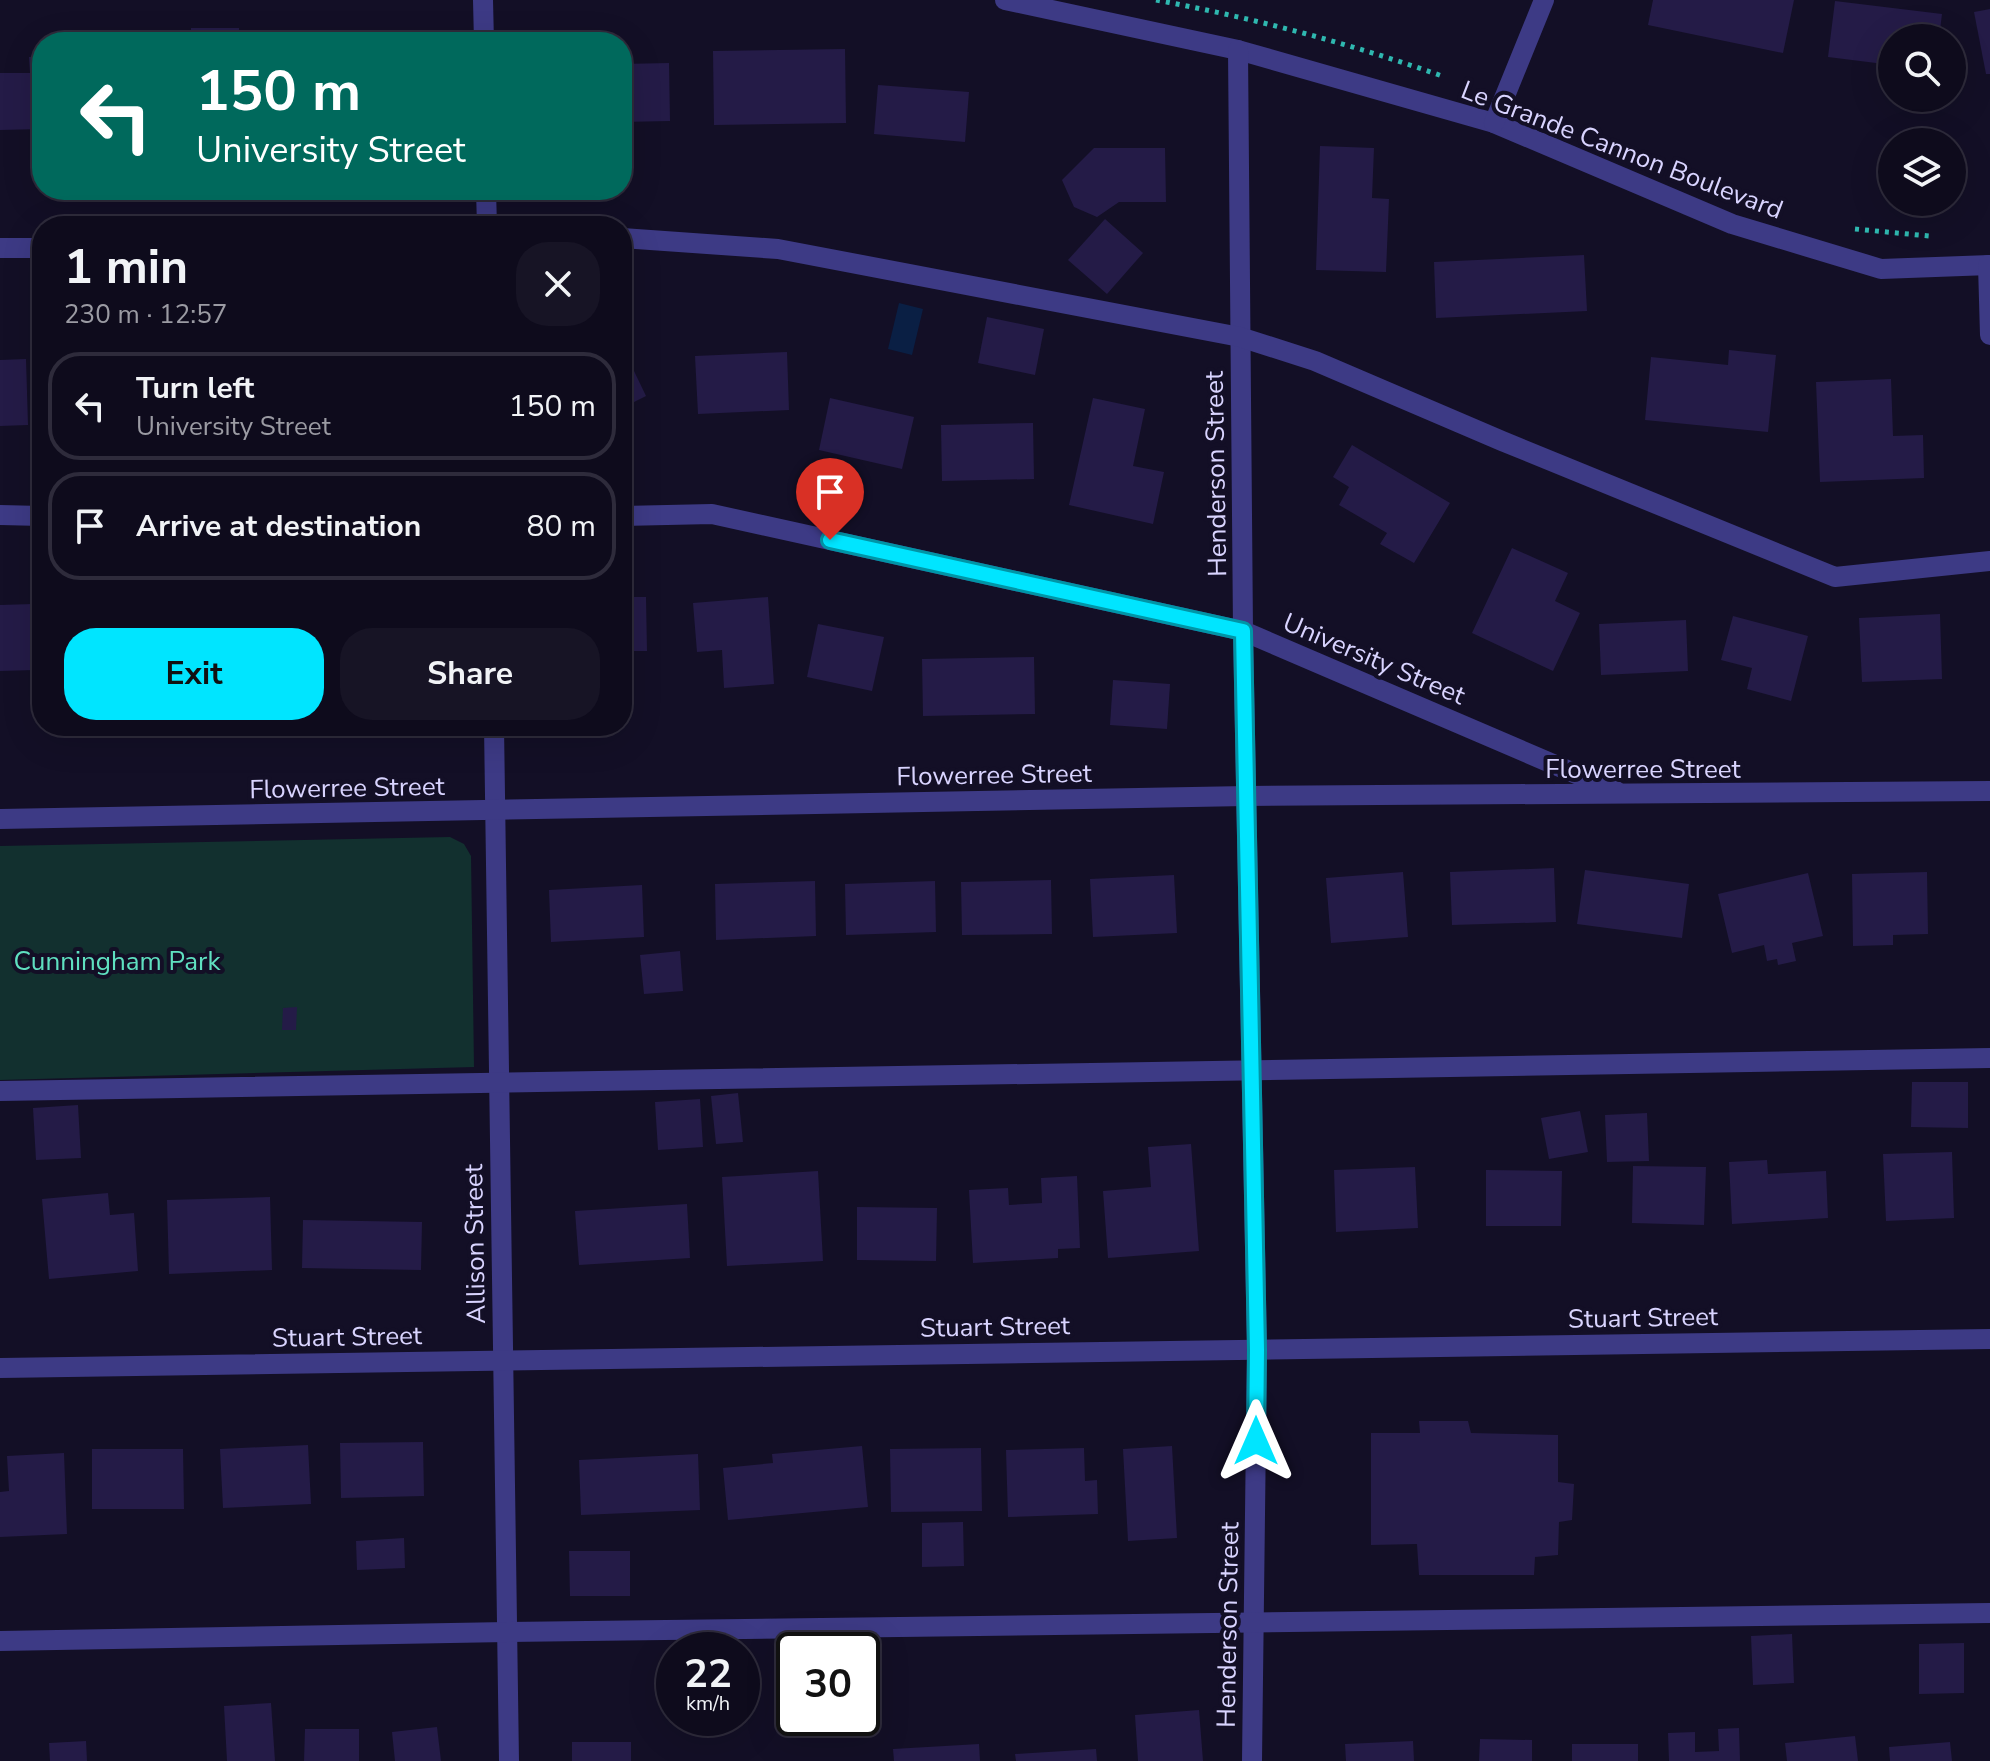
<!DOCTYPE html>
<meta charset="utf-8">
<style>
:root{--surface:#0e0b1c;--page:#171425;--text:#f1f3f6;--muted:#9b9ba3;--line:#2e2b3b;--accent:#00e5ff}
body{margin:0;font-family:"Nunito Sans",sans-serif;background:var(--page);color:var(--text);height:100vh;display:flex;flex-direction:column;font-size:30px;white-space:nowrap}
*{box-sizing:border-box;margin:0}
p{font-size:26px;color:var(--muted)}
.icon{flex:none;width:44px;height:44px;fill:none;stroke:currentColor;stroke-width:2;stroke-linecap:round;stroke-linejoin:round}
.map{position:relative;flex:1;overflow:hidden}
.panel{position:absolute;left:32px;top:216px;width:600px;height:520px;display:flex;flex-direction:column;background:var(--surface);border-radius:32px;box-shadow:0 8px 32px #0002,0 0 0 2px var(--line)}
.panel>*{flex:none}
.hud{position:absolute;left:32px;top:32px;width:600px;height:168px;border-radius:32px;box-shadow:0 8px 32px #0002,0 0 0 2px var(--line);background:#00695c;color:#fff;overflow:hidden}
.tools{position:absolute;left:1878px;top:24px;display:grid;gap:16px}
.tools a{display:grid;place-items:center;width:88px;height:88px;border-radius:50%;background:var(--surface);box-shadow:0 8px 32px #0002,0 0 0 2px var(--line);font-size:40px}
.speed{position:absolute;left:656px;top:1632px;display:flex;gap:16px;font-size:40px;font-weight:700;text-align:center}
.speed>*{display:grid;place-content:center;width:104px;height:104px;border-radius:50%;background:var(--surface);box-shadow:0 8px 32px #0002,0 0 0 2px var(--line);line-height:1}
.speed small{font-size:20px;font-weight:400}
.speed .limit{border:4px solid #111;border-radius:12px;background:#fff;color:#111}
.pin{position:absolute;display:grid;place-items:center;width:68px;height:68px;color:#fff;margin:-82px -34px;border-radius:50% 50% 50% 0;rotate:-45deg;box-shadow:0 0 8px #0007}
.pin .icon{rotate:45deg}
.me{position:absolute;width:88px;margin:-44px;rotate:0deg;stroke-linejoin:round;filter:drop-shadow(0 0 6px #0008)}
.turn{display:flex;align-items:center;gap:28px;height:168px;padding:0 32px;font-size:36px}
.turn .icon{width:104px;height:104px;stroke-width:2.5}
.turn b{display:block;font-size:56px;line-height:68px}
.round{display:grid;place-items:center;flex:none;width:84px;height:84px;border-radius:32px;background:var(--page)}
.overview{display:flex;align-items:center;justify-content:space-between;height:136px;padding:0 32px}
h1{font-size:48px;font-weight:700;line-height:60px}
.cta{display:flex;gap:16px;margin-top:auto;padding:16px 32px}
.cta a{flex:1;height:92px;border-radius:32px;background:var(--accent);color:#111;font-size:32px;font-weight:700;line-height:92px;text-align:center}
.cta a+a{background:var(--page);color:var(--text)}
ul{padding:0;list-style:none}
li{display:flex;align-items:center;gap:24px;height:108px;margin:0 16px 12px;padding:0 16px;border:4px solid var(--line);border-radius:32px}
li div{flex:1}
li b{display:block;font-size:30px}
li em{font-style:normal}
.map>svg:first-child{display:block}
.green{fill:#12302f}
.water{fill:#0a1f44}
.building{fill:#241b47}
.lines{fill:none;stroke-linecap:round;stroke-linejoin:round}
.path{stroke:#2fb8b0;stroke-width:5;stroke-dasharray:4 6;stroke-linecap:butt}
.minor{stroke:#3d3a85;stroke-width:20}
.route-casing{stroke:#0095a6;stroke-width:20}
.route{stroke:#00e5ff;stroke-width:14}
.labels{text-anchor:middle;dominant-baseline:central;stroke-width:8;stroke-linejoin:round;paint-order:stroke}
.street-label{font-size:26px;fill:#d9d4ff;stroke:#130f26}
.park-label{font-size:26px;fill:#5fe0c0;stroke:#130f26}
</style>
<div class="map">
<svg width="1990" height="1761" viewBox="0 0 1990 1761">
<rect width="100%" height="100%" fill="#130f26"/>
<path class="green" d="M450,837L464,844L471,856L474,1067L0,1080V846Z"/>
<path class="water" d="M899,303L923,309L912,355L888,349Z"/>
<g class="building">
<path d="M1653,0H1794L1783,53L1648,25Z"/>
<path d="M1835,1L1942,14L1939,38H1892V65L1828,57Z"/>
<path d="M1990,9V74H1986L1974,12Z"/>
<rect x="191" y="28" width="48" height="14"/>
<path d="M845,49L846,123L714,125L713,51Z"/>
<path d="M29,57H42V129L0,130V73H30Z"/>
<path d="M669,63L670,121L622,122V64Z"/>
<path d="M878,85L969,92L965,142L874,134Z"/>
<path d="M1320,146L1374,148L1372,198L1389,199L1386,272L1316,270Z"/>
<path d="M1094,148H1165L1166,202H1119L1097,217L1074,207L1062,180Z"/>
<path d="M1105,219L1143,253L1107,294L1068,260Z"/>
<path d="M1584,255L1587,311L1436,318L1434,262Z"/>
<path d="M987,317L1044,329L1035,375L978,363Z"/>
<path d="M622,346L646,396L622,408Z"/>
<path d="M1729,350L1776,355L1768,432L1645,420L1651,357L1728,365Z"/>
<path d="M787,352L789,410L698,414L695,356Z"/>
<path d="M26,359L28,425L0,426V360Z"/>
<path d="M1891,379L1893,436L1923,435L1924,478L1820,482L1816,382Z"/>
<path d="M830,398L914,417L902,469L819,450Z"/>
<path d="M1093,398L1145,409L1133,466L1164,472L1153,524L1069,505Z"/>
<path d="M1033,423L1034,479L942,481L941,425Z"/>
<path d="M1352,445L1450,503L1414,563L1380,544L1387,533L1339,505L1349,487L1333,477Z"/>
<path d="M1512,548L1568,573L1555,601L1580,613L1553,671L1472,633Z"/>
<path d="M622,597H646L647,651H622Z"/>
<path d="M768,597L774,684L724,688L722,650L697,652L693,603Z"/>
<path d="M33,604L35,670L0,671V605Z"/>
<path d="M1940,614L1942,679L1862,682L1859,618Z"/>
<path d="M1733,616L1808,636L1791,701L1747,689L1752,668L1721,660Z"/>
<path d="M1686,620L1688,671L1601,675L1599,624Z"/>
<path d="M818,624L884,637L872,691L807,677Z"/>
<path d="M1034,657L1035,714L923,716L922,659Z"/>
<path d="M1113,680L1170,684L1167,729L1110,725Z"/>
<path d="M1554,868L1556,922L1452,925L1450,872Z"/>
<path d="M1585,870L1689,884L1682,938L1577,924Z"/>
<path d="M1403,872L1408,937L1331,943L1326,878Z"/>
<path d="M1927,872L1928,934L1893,935V945L1853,946L1852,874Z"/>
<path d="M1808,873L1823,936L1792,943L1796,961L1778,965L1777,959L1767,961L1764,945L1732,953L1718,894Z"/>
<path d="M1174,875L1177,933L1093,937L1090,879Z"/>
<path d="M1051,880L1052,934L962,935L961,882Z"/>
<path d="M815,881L816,936L716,940L715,884Z"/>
<path d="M935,881L936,932L846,935L845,884Z"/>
<path d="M642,885L644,937L551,942L549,890Z"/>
<path d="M680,951L683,991L644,994L640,955Z"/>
<path d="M297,1007L296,1030H282L283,1008Z"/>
<path d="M1912,1082H1968V1128L1911,1127Z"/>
<path d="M738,1093L743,1142L716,1144L711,1096Z"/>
<path d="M700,1099L703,1147L658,1150L655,1102Z"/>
<path d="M78,1105L81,1158L36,1160L33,1108Z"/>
<path d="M1580,1111L1588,1152L1549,1159L1541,1118Z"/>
<path d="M1647,1113L1649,1161L1607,1162L1605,1115Z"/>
<path d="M1191,1144L1199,1251L1108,1258L1103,1191L1151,1187L1148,1147Z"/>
<path d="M1952,1152L1954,1218L1886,1221L1883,1154Z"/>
<path d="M1767,1160L1768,1174L1826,1171L1828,1218L1732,1224L1729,1162Z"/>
<path d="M1633,1166L1706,1167L1704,1225L1632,1223Z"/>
<path d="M1415,1167L1418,1228L1336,1232L1334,1170Z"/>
<path d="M1486,1170L1562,1171L1561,1226H1486Z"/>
<path d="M818,1171L823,1261L727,1266L722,1177Z"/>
<path d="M1077,1176L1080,1248L1058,1249V1258L973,1263L969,1190L1008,1188L1009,1205L1042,1203L1041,1178Z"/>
<path d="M108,1193L110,1215L134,1213L138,1271L49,1279L42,1199Z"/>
<path d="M270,1197L272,1270L169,1274L167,1200Z"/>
<path d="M687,1204L690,1258L579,1265L575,1211Z"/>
<path d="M857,1207L937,1208L936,1261L857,1260Z"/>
<path d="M303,1220L422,1222L421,1270L302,1268Z"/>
<path d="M1419,1421H1468L1471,1433L1558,1435V1482L1574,1484L1572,1520L1559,1522L1558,1555L1535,1557L1534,1575H1419L1417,1544L1371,1545V1433H1420Z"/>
<path d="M423,1442L424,1496L341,1498L340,1443Z"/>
<path d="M308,1445L311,1504L223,1508L220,1449Z"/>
<path d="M862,1446L868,1507L728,1520L723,1468L773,1463L772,1454Z"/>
<path d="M1172,1446L1177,1538L1128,1541L1123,1449Z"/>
<path d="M981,1448L982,1511L891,1512L890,1449Z"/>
<path d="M1084,1448L1085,1481L1097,1480L1098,1514L1008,1517L1006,1450Z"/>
<path d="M92,1449H183L184,1509H92Z"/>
<path d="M64,1453L67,1534L0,1537V1492L9,1491L7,1456Z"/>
<path d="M698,1454L700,1510L581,1515L579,1460Z"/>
<path d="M963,1522L964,1566L922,1567V1523Z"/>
<path d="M404,1538L405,1568L357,1570L356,1541Z"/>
<path d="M569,1551H630V1596H570Z"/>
<path d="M1792,1634L1794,1683L1753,1685L1751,1636Z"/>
<path d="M1964,1643V1693L1919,1694V1644Z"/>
<path d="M667,1652H674V1693H668Z"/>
<path d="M751,1666L754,1707H742V1667Z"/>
<path d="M271,1703L275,1761H227L224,1706Z"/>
<path d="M1199,1710L1203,1761H1138L1135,1715Z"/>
<path d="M437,1727L441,1761H395L392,1732Z"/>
<path d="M1739,1728L1740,1761H1669L1668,1733L1695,1732V1752L1719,1751L1718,1729Z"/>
<path d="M305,1729H359V1761H304Z"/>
<path d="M1855,1736L1858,1761H1787L1785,1743Z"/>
<path d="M1480,1739L1532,1740V1761H1479Z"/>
<path d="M86,1741L87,1761H50L49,1743Z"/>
<path d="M1413,1741L1414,1761H1346L1345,1744Z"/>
<rect x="572" y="1742" width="59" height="19"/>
<path d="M1950,1742L1952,1761H1890L1889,1747Z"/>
<path d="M979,1744L980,1761H894L893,1749Z"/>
<rect x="1572" y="1744" width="66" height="17"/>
<path d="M1096,1749L1097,1761H1016L1015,1754Z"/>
</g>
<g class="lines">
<g class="path">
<path d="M1156,0C1253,18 1349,43 1442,76"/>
<path d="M1855,229L1929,236"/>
</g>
<g class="minor">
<path d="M483,0L484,42"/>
<path d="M1005,0L1238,50L1494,123L1732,224L1881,269L1990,265"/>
<path d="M1238,50L1243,631L1257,1350L1252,1761"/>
<path d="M1494,123L1544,0"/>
<path d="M486,190L487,226"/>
<path d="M622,238L778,249L1240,337L1315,361L1502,441L1835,577L1990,561"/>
<path d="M0,248H42"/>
<path d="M1988,265L1990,335"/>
<path d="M0,515L42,516"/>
<path d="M622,516L712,514L1243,631L1616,791"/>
<path d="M494,726L509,1761"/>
<path d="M0,819L1246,796L1990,791"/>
<path d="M0,1091L1990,1058"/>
<path d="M0,1368L1990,1339"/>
<path d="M0,1641L507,1632L1990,1613"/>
</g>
</g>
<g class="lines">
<defs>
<path id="route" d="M830,540L1243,631L1257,1350L1256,1441"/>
</defs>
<use href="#route" class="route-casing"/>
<use href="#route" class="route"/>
</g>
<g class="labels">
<g class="street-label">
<text transform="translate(1622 150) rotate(21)">Le Grande Cannon Boulevard</text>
<text transform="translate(1216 474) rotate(-91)">Henderson Street</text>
<text transform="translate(1374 659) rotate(23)">University Street</text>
<text x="1643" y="769">Flowerree Street</text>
<text transform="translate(994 775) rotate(-1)">Flowerree Street</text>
<text transform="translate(347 788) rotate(-1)">Flowerree Street</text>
<text transform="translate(475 1244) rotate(-91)">Allison Street</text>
<text transform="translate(1643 1318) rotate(-1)">Stuart Street</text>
<text transform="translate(995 1327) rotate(-1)">Stuart Street</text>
<text transform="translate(347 1337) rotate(-1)">Stuart Street</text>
<text transform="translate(1228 1625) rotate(-89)">Henderson Street</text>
</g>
<g class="park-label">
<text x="117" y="961">Cunningham Park</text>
</g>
</g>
</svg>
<div class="tools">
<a><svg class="icon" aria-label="search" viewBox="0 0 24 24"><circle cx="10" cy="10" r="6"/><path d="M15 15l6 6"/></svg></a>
<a><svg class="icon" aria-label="layers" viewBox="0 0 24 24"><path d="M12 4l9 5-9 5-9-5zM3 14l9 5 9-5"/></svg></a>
</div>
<div class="speed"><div>22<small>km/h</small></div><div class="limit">30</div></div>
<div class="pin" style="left:830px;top:540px;background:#d93025"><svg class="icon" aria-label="arrive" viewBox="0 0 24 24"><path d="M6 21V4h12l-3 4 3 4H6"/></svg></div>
<svg class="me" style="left:1256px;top:1441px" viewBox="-20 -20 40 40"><path d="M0-17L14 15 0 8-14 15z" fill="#00e5ff" stroke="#fff" stroke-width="4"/></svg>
<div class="hud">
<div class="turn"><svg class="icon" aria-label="left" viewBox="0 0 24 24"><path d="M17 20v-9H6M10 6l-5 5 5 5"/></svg><div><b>150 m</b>University Street</div></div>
</div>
<section class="panel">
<div class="overview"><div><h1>1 min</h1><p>230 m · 12:57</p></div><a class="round"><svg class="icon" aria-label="close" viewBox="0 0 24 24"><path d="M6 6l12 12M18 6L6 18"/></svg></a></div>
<ul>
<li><svg class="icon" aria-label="left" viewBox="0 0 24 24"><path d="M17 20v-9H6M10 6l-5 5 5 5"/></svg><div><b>Turn left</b><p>University Street</p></div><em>150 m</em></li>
<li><svg class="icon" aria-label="arrive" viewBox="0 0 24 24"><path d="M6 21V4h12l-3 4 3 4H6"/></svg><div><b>Arrive at destination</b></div><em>80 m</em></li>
</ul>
<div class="cta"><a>Exit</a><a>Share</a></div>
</section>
</div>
